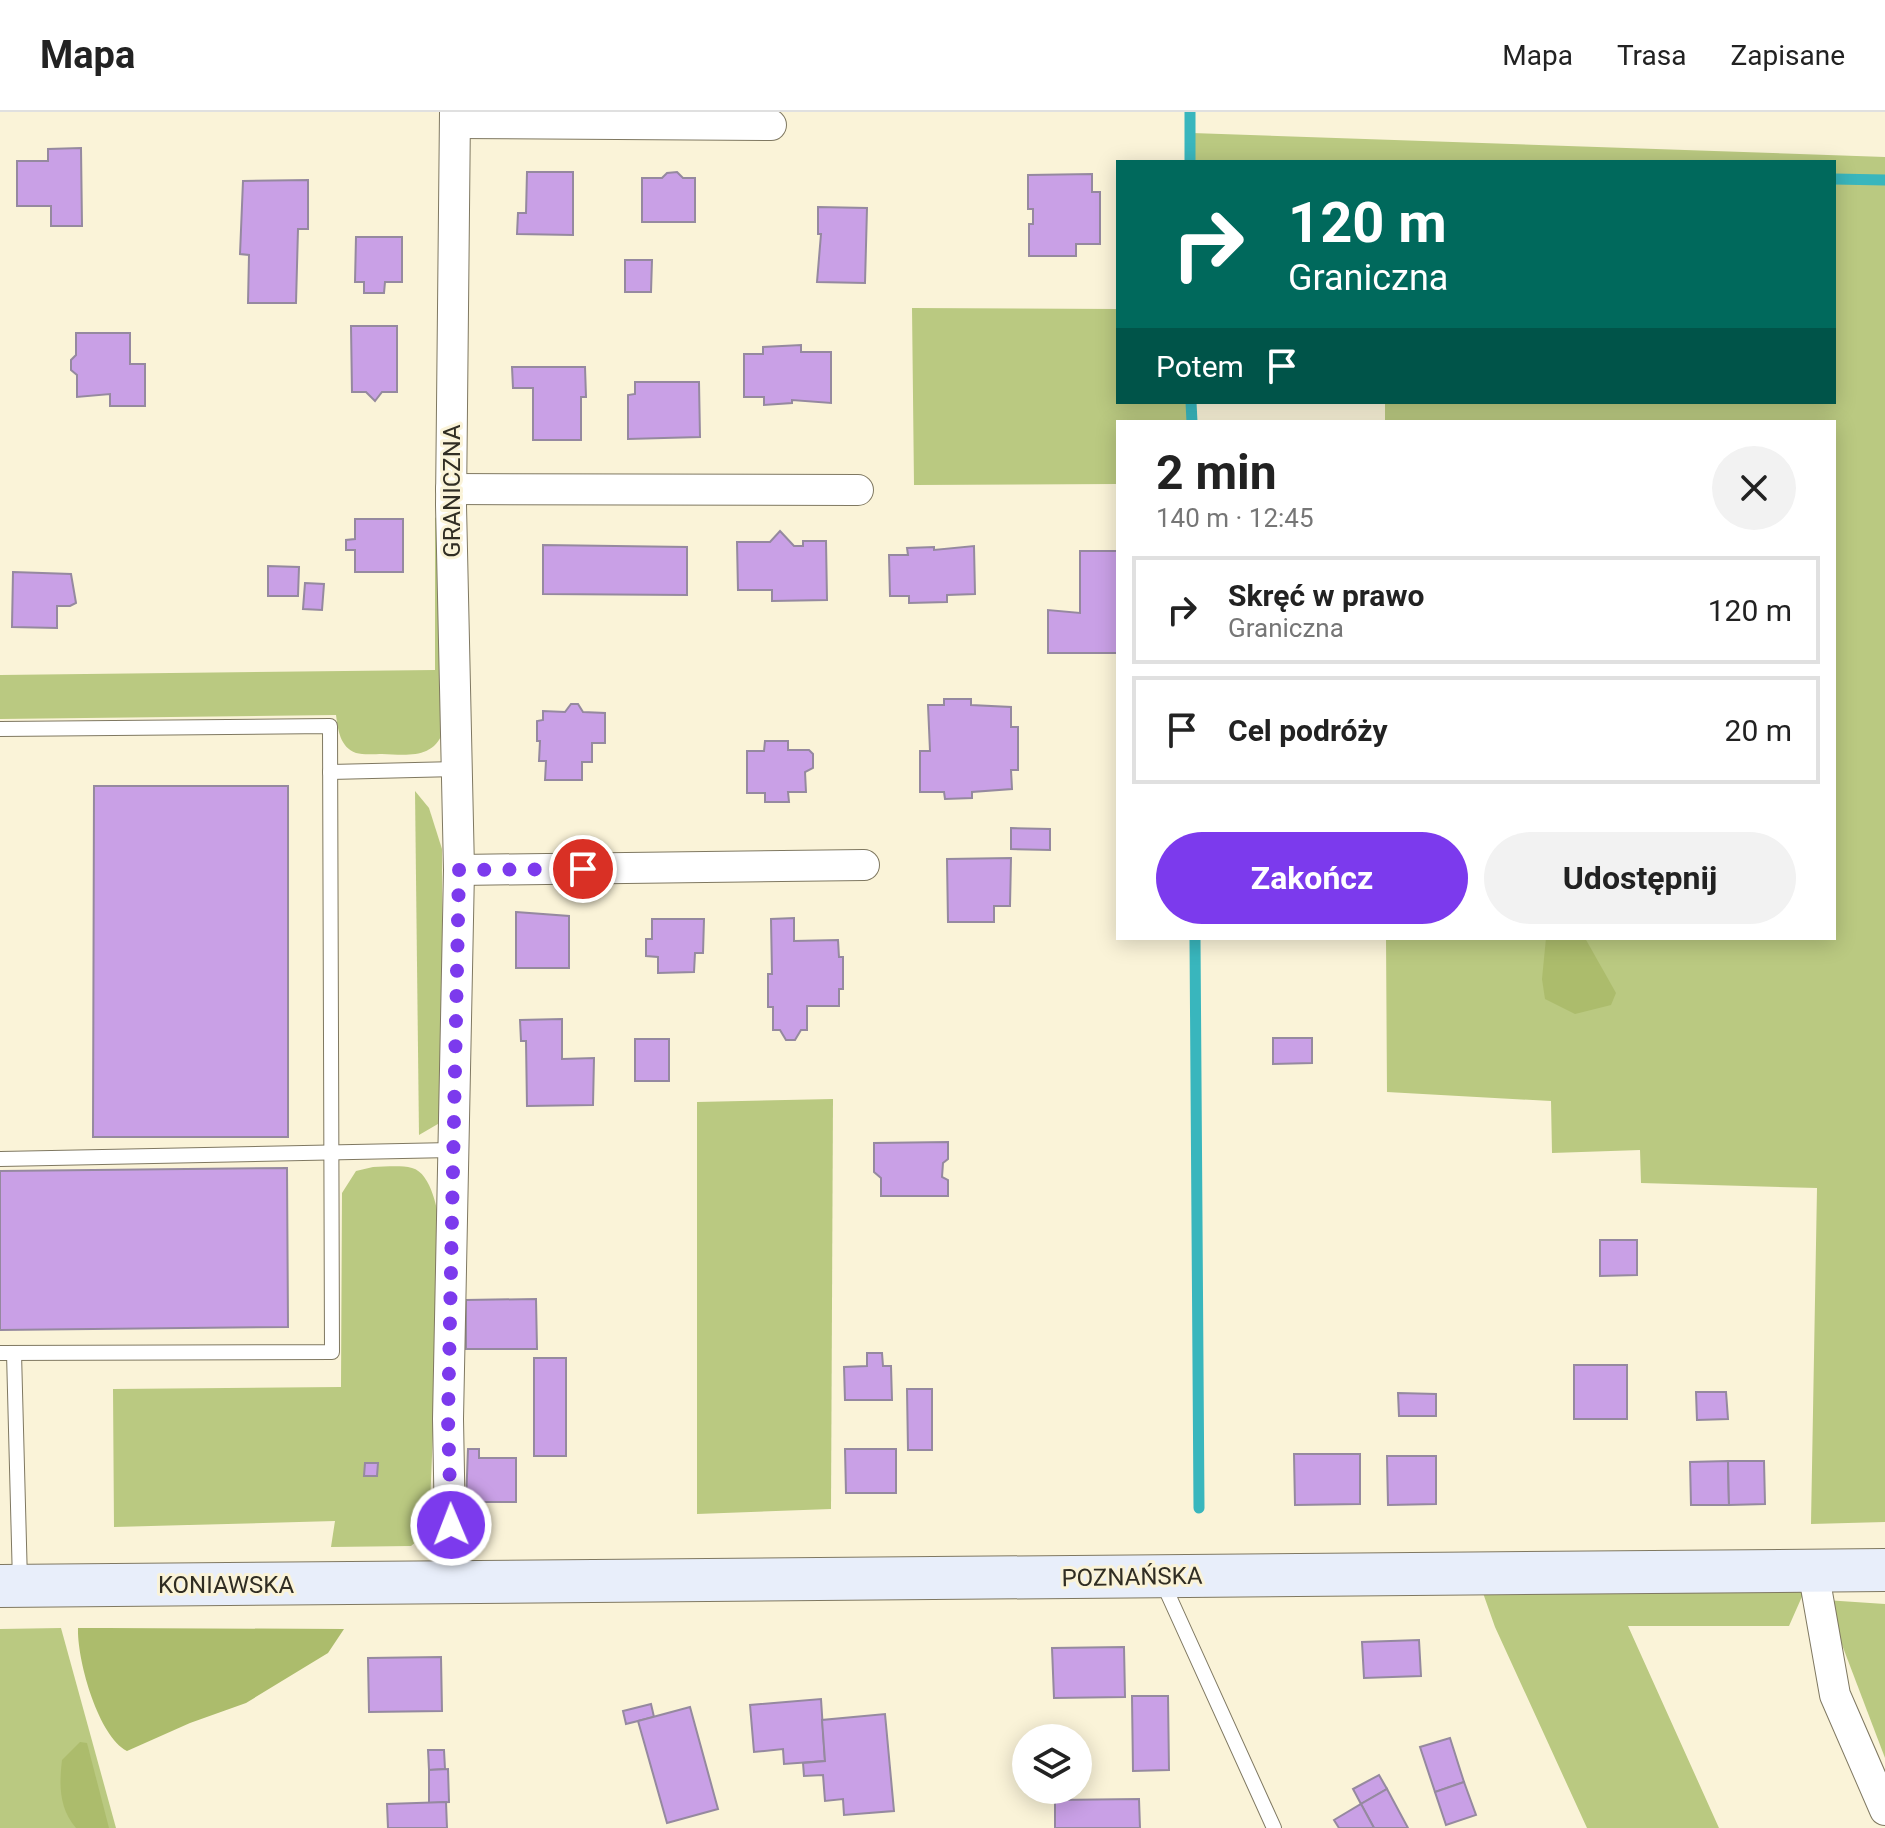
<!DOCTYPE html>
<html lang="pl">
<meta charset="utf-8">
<style>
:root{--surface:#fff;--page:#f2f2f2;--text:#222;--muted:#767676;--line:#e0e0e0;--accent:#7c3aed}
body{margin:0;font-family:Roboto,sans-serif;background:var(--page);color:var(--text);height:100vh;display:flex;flex-direction:column;font-size:30px;white-space:nowrap}
*{box-sizing:border-box;margin:0}
p{font-size:26px;color:var(--muted)}
.icon{flex:none;width:44px;height:44px;fill:none;stroke:currentColor;stroke-width:2;stroke-linecap:round;stroke-linejoin:round}
.map{position:relative;flex:1;overflow:hidden}
.side{position:absolute;left:1116px;top:308px;width:720px;height:520px;display:flex;flex-direction:column;background:var(--surface);border-radius:0px;box-shadow:0 4px 20px #0003}
.side>*{flex:none}
.top-card{position:absolute;left:1116px;top:48px;width:720px;height:244px;border-radius:0px;box-shadow:0 4px 20px #0003;background:#00695c;color:#fff;overflow:hidden}
.controls{position:absolute;left:1012px;top:1612px;display:grid;gap:16px}
.controls a{display:grid;place-items:center;width:80px;height:80px;border-radius:50%;background:var(--surface);box-shadow:0 4px 20px #0003;font-size:40px}
.pin{position:absolute;display:grid;place-items:center;width:68px;height:68px;color:#fff;margin:-34px;border:4px solid #fff;border-radius:50%;box-shadow:0 2px 8px #0007}
.me{position:absolute;width:88px;margin:-44px;rotate:359deg;stroke-linejoin:round;filter:drop-shadow(0 0 6px #0008)}
.turn{display:flex;align-items:center;gap:28px;height:168px;padding:0 40px;font-size:36px}
.turn .icon{width:104px;height:104px;stroke-width:2.5}
.turn b{display:block;font-size:56px;line-height:68px}
.then{display:flex;align-items:center;height:76px;padding:0 40px;background:#0003;gap:16px;font-size:30px}
.round{display:grid;place-items:center;flex:none;width:84px;height:84px;border-radius:42px;background:var(--page)}
.summary{display:flex;align-items:center;justify-content:space-between;height:136px;padding:0 40px}
h1{font-size:48px;font-weight:700;line-height:60px}
.primary-button{display:flex;gap:16px;margin-top:auto;padding:16px 40px}
.primary-button a{flex:1;height:92px;border-radius:48px;background:var(--accent);color:#fff;font-size:32px;font-weight:700;line-height:92px;text-align:center}
.primary-button a+a{background:var(--page);color:var(--text)}
ul{padding:0;list-style:none}
li{display:flex;align-items:center;gap:24px;height:108px;margin:0 16px 12px;padding:0 24px;border:4px solid var(--line);border-radius:0px}
li div{flex:1}
li b{display:block;font-size:30px}
li em{font-style:normal}
header{display:flex;align-items:center;gap:48px;box-sizing:border-box;height:112px;padding:0 40px;background:var(--surface);border-bottom:2px solid var(--line)}
header strong{font-size:38px}
nav{display:flex;gap:44px;margin-inline-start:auto;font-size:28px}
.map>svg:first-child{display:block}
.green{fill:#bac981}
.forest{fill:#acbc6c}
.lines{fill:none;stroke-linecap:round;stroke-linejoin:round}
.stream{stroke:#39b6bd;stroke-width:11}
.building{fill:#c9a0e6;stroke:#95899f;stroke-width:2}
.service-casing{stroke:#7f7861;stroke-width:16}
.minor-casing{stroke:#7f7861;stroke-width:32}
.secondary-casing{stroke:#7f7861;stroke-width:44}
.service{stroke:#fff;stroke-width:14}
.minor{stroke:#fff;stroke-width:30}
.secondary{stroke:#e8eefa;stroke-width:42}
.route{stroke:#7c3aed;stroke-width:14;stroke-dasharray:0 25.2}
.labels{text-anchor:middle;dominant-baseline:central;stroke-width:6;stroke-linejoin:round;paint-order:stroke}
.street-label{font-size:24px;fill:#302d23;stroke:#faf3d8}
</style>
<header>
<strong>Mapa</strong>
<nav><a>Mapa</a><a>Trasa</a><a>Zapisane</a></nav>
</header>
<div class="map">
<svg width="1885" height="1716" viewBox="0 0 1885 1716">
<rect width="100%" height="100%" fill="#faf3d8"/>
<g class="green">
<path d="M1192,21L1885,45V1410L1811,1412L1817,1076L1641,1071L1640,1038L1552,1041L1551,989L1387,980L1386,826H1834V310H1385V290H1834V50H1193Z"/>
<path d="M912,196L1118,197V290H1196V310H1118V372L914,373Z"/>
<path d="M435,405L441,413L443,620C433,647 407,643 382,642C375,642 363,643 356,641C340,635 338,618 336,603L0,607V563L435,558Z"/>
<path d="M415,679L429,696L442,737L443,1009L419,1023Z"/>
<path d="M833,987L831,1397L697,1402V990Z"/>
<path d="M373,1055C385,1055 400,1053 412,1056C432,1061 438,1101 441,1118L429,1419L411,1434L331,1435L335,1409L114,1415L113,1277L341,1275L342,1081L356,1059Z"/>
<path d="M1804,1480L1789,1514H1628L1719,1716H1587L1495,1515L1483,1481Z"/>
<path d="M1825,1488L1885,1492V1646Z"/>
<path d="M61,1516L116,1716H0V1517Z"/>
</g>
<g class="forest">
<path d="M1546,826H1585L1616,881L1611,893L1575,902L1545,887L1542,867Z"/>
<path d="M78,1516H106L344,1517L328,1541L246,1591L190,1611L127,1639C98,1624 77,1548 78,1516Z"/>
<path d="M80,1630L87,1631L109,1716H76C59,1696 59,1673 62,1648Z"/>
</g>
<g class="lines">
<g class="stream">
<path d="M1190,0V50"/>
<path d="M1834,67L1885,68"/>
<path d="M1191,290L1192,310"/>
<path d="M1195,826L1199,1396"/>
</g>
</g>
<g class="building">
<path d="M81,36L82,114H51V94H17V49H48V37Z"/>
<path d="M527,60H573V123L517,122L518,101H526Z"/>
<path d="M677,60L683,66H695V110H642V66H662L667,61Z"/>
<path d="M1092,62V80H1100V132H1076V144H1029V112H1033V97H1028V63Z"/>
<path d="M308,68V117H298L296,191H248L249,143L240,142L243,69Z"/>
<path d="M818,95L867,96L865,171L817,170L821,122H818Z"/>
<path d="M356,125H402V170H385L384,181H364V170H355Z"/>
<path d="M625,148H652L651,180H625Z"/>
<path d="M351,214H397V280H382L375,289L366,280H352Z"/>
<path d="M76,221H130V252H145V294H110V282L77,285V263L71,258V248L76,243Z"/>
<path d="M801,233V240H831V291L792,288V291L764,293V285H744V242H763V235Z"/>
<path d="M512,255H585L586,285H581V328H533V276H513Z"/>
<path d="M635,270H699L700,325L628,327V283L635,282Z"/>
<path d="M355,407H403V460H355V438H346V428L355,427Z"/>
<path d="M780,419L794,434H803V429H826L827,488L772,489V478H738L737,430H770Z"/>
<path d="M543,433L687,435V483L543,482Z"/>
<path d="M974,434L975,482L947,483V490L909,491V484H890L889,443H908L907,436L934,435V438Z"/>
<path d="M1080,439H1118V541H1048V498L1080,501Z"/>
<path d="M268,454L299,455L298,484H268Z"/>
<path d="M13,460L71,462L76,491L70,494H57V516L12,515Z"/>
<path d="M305,471L324,472L322,498L303,497Z"/>
<path d="M944,587H971V593L1011,595V615H1018V658H1011L1012,677L972,680V686L945,687L944,680H920V639H930L928,593H944Z"/>
<path d="M571,592H578L583,600L605,601V631H592V650H582V668H545L546,649H539L540,629H537V609L543,608V599L565,600Z"/>
<path d="M765,629H788V638H809L813,642V656L805,660L806,680H788L789,690H765V681H747V639H764Z"/>
<path d="M94,674H288V1025H93Z"/>
<path d="M1011,716L1050,717V738L1011,737Z"/>
<path d="M1011,746L1010,794H994V810H948L947,747Z"/>
<path d="M516,800L569,804V856H516Z"/>
<path d="M794,806V829L838,828L839,845H843V877H839V894H807V918H801L795,928H786L780,918H773V895H768V862H772L771,807Z"/>
<path d="M652,807H704L703,841H695L694,860L658,861V845L646,844V827H652Z"/>
<path d="M562,907V947L594,946L593,993L527,994L526,929H521L520,908Z"/>
<path d="M1273,926H1312V951L1273,952Z"/>
<rect x="635" y="927" width="34" height="42"/>
<path d="M948,1030V1047L943,1051L942,1065L948,1068V1084H881V1066L874,1060V1031Z"/>
<path d="M287,1056L288,1215L0,1218V1059Z"/>
<path d="M1600,1128H1637V1163L1600,1164Z"/>
<path d="M536,1187L537,1237H466V1188Z"/>
<path d="M867,1241H882L883,1254H891L892,1288H845L844,1255L867,1254Z"/>
<rect x="534" y="1246" width="32" height="98"/>
<rect x="1574" y="1253" width="53" height="54"/>
<path d="M907,1277H932V1338H908Z"/>
<path d="M1696,1280H1726L1728,1307L1697,1308Z"/>
<path d="M1398,1281L1436,1282V1304H1399Z"/>
<path d="M468,1337H479V1346H516V1390H466Z"/>
<path d="M845,1337H896V1381H846Z"/>
<path d="M1294,1342H1360V1392L1295,1393Z"/>
<path d="M1387,1344H1436V1392L1388,1393Z"/>
<path d="M1728,1349L1729,1393H1691L1690,1350Z"/>
<path d="M1728,1349H1764L1765,1392L1729,1393Z"/>
<path d="M365,1351H378L377,1364H364Z"/>
<path d="M1419,1528L1421,1564L1364,1566L1362,1530Z"/>
<path d="M1124,1535L1125,1585L1054,1586L1052,1536Z"/>
<path d="M441,1545L442,1599L369,1600L368,1546Z"/>
<path d="M1132,1584H1168L1169,1658L1133,1659Z"/>
<path d="M821,1587L825,1649L784,1652L783,1637L754,1640L750,1593Z"/>
<path d="M651,1592L654,1605L626,1612L623,1599Z"/>
<path d="M690,1595L718,1697L667,1711L638,1609Z"/>
<path d="M885,1602L894,1699L844,1703L843,1687L825,1689L823,1663L804,1664L803,1651L825,1649L822,1608Z"/>
<path d="M1450,1626L1464,1670L1435,1680L1420,1635Z"/>
<path d="M428,1638H444L445,1657L429,1658Z"/>
<path d="M448,1657L449,1690L429,1691V1658Z"/>
<path d="M1379,1663L1387,1677L1361,1692L1353,1677Z"/>
<path d="M1464,1670L1476,1703L1446,1713L1435,1680Z"/>
<path d="M1387,1677L1408,1716H1374L1361,1692Z"/>
<path d="M1139,1687L1140,1716H1055V1688Z"/>
<path d="M446,1690L447,1716H388L387,1692Z"/>
<path d="M1361,1692L1374,1716H1339L1334,1708Z"/>
</g>
<g class="lines">
<defs>
<g id="service">
<path d="M0,617L330,614L332,1240L0,1241"/>
<path d="M330,660L457,657"/>
<path d="M0,1047L452,1038"/>
<path d="M14,1241L20,1470"/>
<path d="M1162,1469L1274,1716"/>
</g>
<g id="minor">
<path d="M455,11L771,13"/>
<path d="M451,377L858,378"/>
<path d="M459,758L864,753"/>
<path d="M1813,1458L1835,1583L1885,1698"/>
<path d="M451,1471L448,1307L459,758L451,393L455,0"/>
</g>
<path id="secondary" d="M0,1474L1885,1458"/>
</defs>
<use href="#service" class="service-casing"/>
<use href="#minor" class="minor-casing"/>
<use href="#secondary" class="secondary-casing"/>
<use href="#service" class="service"/>
<use href="#minor" class="minor"/>
<use href="#secondary" class="secondary"/>
</g>
<g class="lines">
<path class="route" d="M451,1413L448,1307L459,758L583,757"/>
</g>
<g class="labels">
<g class="street-label">
<text transform="translate(452 379) rotate(-90)">GRANICZNA</text>
<text transform="translate(1132 1465) rotate(-1)">POZNAŃSKA</text>
<text x="226" y="1473">KONIAWSKA</text>
</g>
</g>
</svg>
<div class="controls">
<a><svg class="icon" aria-label="layers" viewBox="0 0 24 24"><path d="M12 4l9 5-9 5-9-5zM3 14l9 5 9-5"/></svg></a>
</div>
<div class="pin" style="left:583px;top:757px;background:#d93025"><svg class="icon" aria-label="arrive" viewBox="0 0 24 24"><path d="M6 21V4h12l-3 4 3 4H6"/></svg></div>
<svg class="me" style="left:451px;top:1413px" viewBox="-20 -20 40 40"><circle r="17" fill="#7c3aed" stroke="#fff" stroke-width="3"/><path d="M0-11L8 9 0 5-8 9z" fill="#fff"/></svg>
<div class="top-card">
<div class="turn"><svg class="icon" aria-label="right" viewBox="0 0 24 24"><path d="M7 20v-9h11M14 6l5 5-5 5"/></svg><div><b>120 m</b>Graniczna</div></div>
<div class="then">Potem<svg class="icon" aria-label="arrive" viewBox="0 0 24 24"><path d="M6 21V4h12l-3 4 3 4H6"/></svg></div>
</div>
<section class="side">
<div class="summary"><div><h1>2 min</h1><p>140 m · 12:45</p></div><a class="round"><svg class="icon" aria-label="close" viewBox="0 0 24 24"><path d="M6 6l12 12M18 6L6 18"/></svg></a></div>
<ul>
<li><svg class="icon" aria-label="right" viewBox="0 0 24 24"><path d="M7 20v-9h11M14 6l5 5-5 5"/></svg><div><b>Skręć w prawo</b><p>Graniczna</p></div><em>120 m</em></li>
<li><svg class="icon" aria-label="arrive" viewBox="0 0 24 24"><path d="M6 21V4h12l-3 4 3 4H6"/></svg><div><b>Cel podróży</b></div><em>20 m</em></li>
</ul>
<div class="primary-button"><a>Zakończ</a><a>Udostępnij</a></div>
</section>
</div>
